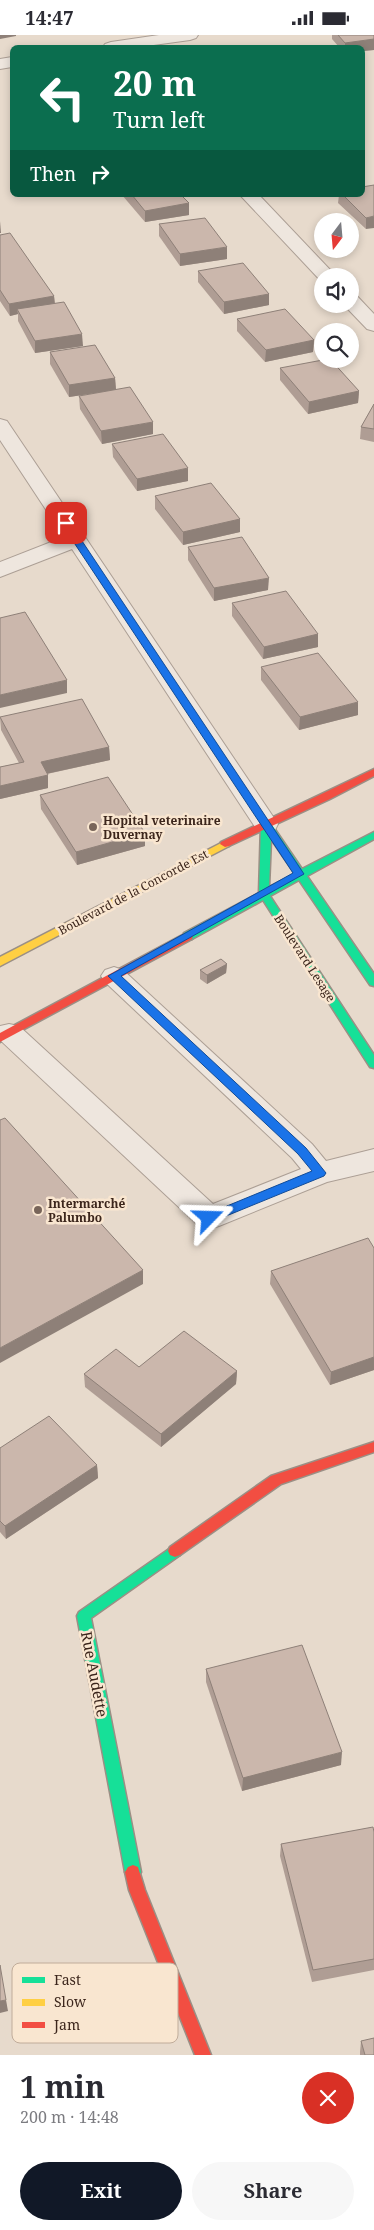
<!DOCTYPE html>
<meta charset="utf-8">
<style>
:root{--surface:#fff;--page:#f7f7f7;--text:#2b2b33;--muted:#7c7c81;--accent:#111827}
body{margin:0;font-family:"Noto Serif",serif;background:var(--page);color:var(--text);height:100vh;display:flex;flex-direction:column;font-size:19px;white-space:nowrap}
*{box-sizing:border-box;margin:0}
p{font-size:16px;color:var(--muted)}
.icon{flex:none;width:28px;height:28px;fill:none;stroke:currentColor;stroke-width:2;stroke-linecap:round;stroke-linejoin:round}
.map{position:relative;height:2020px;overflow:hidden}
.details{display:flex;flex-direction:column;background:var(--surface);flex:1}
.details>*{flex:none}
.banner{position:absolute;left:10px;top:10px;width:355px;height:152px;border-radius:8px;box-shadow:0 2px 8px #0003;background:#0b6e4f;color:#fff;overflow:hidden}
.needle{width:32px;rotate:196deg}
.fabs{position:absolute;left:314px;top:178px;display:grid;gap:10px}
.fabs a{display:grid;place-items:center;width:45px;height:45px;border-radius:50%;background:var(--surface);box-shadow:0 2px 8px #0003;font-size:25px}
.pin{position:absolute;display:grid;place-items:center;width:42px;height:42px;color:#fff;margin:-21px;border-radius:10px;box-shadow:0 2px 8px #0006}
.me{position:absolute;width:55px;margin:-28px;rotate:68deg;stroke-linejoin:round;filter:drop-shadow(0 0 4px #0008)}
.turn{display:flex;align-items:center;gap:18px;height:105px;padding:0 20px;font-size:22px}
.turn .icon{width:65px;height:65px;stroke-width:2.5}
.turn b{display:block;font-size:35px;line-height:42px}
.then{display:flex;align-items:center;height:48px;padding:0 20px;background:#0003;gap:10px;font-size:19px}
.round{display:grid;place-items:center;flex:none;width:52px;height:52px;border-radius:26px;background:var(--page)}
.summary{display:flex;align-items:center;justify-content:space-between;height:85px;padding:0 20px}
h1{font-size:30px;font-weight:700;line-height:38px}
.action{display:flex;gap:10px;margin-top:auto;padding:10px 20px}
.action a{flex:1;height:58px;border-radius:30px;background:var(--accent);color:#fff;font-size:20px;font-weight:700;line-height:58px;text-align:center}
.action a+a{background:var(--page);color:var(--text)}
.status{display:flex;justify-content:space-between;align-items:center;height:35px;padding:0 25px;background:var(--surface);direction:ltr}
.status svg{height:14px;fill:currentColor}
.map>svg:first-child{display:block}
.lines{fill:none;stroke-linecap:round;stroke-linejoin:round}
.lane-casing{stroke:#ac9f95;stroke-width:2}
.street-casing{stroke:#ac9f95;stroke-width:2}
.fast-casing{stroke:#9b8f85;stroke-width:3}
.slow-casing{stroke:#9b8f85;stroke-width:3}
.jam-casing{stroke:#9b8f85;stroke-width:3}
.lane{fill:#eee6de;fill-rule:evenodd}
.street{fill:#eee6de;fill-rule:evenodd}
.fast{fill:#16e098;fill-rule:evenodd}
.slow{fill:#ffcf43;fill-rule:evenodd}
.jam{fill:#f24e42;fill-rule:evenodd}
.wall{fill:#af9d94}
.shaded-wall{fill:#8e8078}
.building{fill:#cbb7ac;stroke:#8e8078}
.route{fill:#1a73e8;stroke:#114b97}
.poi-dot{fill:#78655a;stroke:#f9e6d0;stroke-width:2}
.labels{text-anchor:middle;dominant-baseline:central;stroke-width:5;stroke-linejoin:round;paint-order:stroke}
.poi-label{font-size:12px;font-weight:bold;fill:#3c261c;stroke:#f9e6d0;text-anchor:start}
.street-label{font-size:12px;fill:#3c261c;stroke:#f9e6d0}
.near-street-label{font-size:15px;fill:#3c261c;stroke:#f9e6d0}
.key{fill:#f9e6d0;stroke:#c0ac9a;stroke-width:1}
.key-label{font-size:14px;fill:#3c261c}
</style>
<div class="status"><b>14:47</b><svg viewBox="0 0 49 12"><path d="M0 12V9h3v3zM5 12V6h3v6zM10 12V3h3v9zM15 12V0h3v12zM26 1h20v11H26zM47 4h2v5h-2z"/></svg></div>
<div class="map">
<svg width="374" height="2020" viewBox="0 0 374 2020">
<rect width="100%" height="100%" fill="#e7dacc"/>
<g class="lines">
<defs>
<path id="lane" d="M114,932L123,935L312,1109L326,1126L374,1114V1136L327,1147L219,1191L209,1194L199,1191L0,1005V991L9,989L19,991L213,1169L301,1134L292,1123L105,947L101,941L105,935Z"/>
<g id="street">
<path d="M159,0H198L196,3L190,5L139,12H103L105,9L111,7Z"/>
<path d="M12,22V32L0,34V24Z"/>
<path d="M240,160H259L336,241H322V245H320Z"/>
<path d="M350,259L357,261L374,279V296L367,294L343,269H350Z"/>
<path d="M0,384L7,386L278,789L275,795L266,797L257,795L72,514L0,542V527L64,502L0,405Z"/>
</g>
<g id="fast">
<path d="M266,786L270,787L302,834L374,797V804L307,841L374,939V951L370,950L299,845L270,861L374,1020V1033L370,1032L263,865L192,904L188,905L183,901L184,898L259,858L261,789ZM271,804L295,839L269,852Z"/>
<path d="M175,1510L180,1512L182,1516L180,1520L91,1583L141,1837L138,1842L133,1844L128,1842L125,1837L77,1581L79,1577Z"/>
</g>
<path id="slow" d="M225,806L230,809L229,811L0,931V922Z"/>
<g id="jam">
<path d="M374,734V741L330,764L229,811L225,812L220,809L221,807Z"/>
<path d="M188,897L192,898L193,901L192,904L0,1007V998Z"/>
<path d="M374,1407V1417L281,1449L180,1520L175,1522L170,1520L168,1516L170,1512L271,1441Z"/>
<path d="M133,1830L138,1832L145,1855L211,2020H195L129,1855L125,1837L128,1832Z"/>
</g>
</defs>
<use href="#lane" class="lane-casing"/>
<use href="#street" class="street-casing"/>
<use href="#fast" class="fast-casing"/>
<use href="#slow" class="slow-casing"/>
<use href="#jam" class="jam-casing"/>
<use href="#lane" class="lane"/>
<use href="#street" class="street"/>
<use href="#fast" class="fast"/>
<use href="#slow" class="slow"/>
<use href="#jam" class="jam"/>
</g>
<g class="wall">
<path d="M332,0H374V15L362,16V12H339L332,4Z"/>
<path d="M374,150L366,194L338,168L339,160H362Z"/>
<path d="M122,160H181L189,180L145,187Z"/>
<path d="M159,189L227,224L180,231L159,201Z"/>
<path d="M0,200L54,261L55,268L83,311L35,318L18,286V279L10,281L0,266Z"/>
<path d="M198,236L269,259V270L224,279L198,247Z"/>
<path d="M237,284L314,305L313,317L265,327L237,296Z"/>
<path d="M50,317L115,343L116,355L69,362L50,329Z"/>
<path d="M280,333L359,356L358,368L308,379L280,345Z"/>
<path d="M79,361L153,399L102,409L80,374Z"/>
<path d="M374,369V407L360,404L361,392Z"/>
<path d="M112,409L188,446L137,456L113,422Z"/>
<path d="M155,461L240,484V497L183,510L155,474Z"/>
<path d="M188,512L268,555L214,566L188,525Z"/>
<path d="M232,568L318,599V612L263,624L232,581Z"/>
<path d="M261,632L358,680L299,695L261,645Z"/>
<path d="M0,682L109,712L110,725L47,739L48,753L0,764V732L19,728L1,695Z"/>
<path d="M40,760L145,811L77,830L41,774Z"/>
<path d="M227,929L226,938L207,949L200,944V935Z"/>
<path d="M374,1213V1335L330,1350L270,1249L271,1236Z"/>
<path d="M139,1332L237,1336L236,1349L161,1412L85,1352L84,1339Z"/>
<path d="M0,1413L97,1430L98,1443L6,1504L0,1497Z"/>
<path d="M206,1634L341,1730L242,1756L206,1647Z"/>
<path d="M374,1797V1935L312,1947L280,1821L281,1809Z"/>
<path d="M361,2006L374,2020H360V2017Z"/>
</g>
<g class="shaded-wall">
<path d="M0,0H16V1L0,4Z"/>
<path d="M374,4V15L362,16V12H345V8Z"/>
<path d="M362,137H365L364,148H362Z"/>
<path d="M189,168V180L145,187V176Z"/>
<path d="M374,181V193L366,194V183Z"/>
<path d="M0,186L1,198H0Z"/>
<path d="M227,212V224L180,231V219Z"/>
<path d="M269,259V270L224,279V267Z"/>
<path d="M54,261L55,273L17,274L18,279L10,281L9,269Z"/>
<path d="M82,299L83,311L35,318V306Z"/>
<path d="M314,305L313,317L265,327L266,315Z"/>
<path d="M115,343L116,355L69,362V350Z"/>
<path d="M359,356L358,368L308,379L309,367Z"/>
<path d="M153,387V399L102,409L101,396Z"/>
<path d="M188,433V446L137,456V444Z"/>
<path d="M240,484V497L183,510V497Z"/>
<path d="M269,543L268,555L214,566V553Z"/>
<path d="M318,599V612L263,624L264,612Z"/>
<path d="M67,645V658L0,673V660Z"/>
<path d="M358,667V680L299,695L300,682Z"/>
<path d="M109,712L110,725L41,740V727Z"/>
<path d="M48,740V753L0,764V751Z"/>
<path d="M145,798V811L77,830L76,817Z"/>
<path d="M227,929L226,938L207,949V940Z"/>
<path d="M143,1235V1249L0,1328V1313Z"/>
<path d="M374,1322V1335L330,1350L331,1337Z"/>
<path d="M237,1336L236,1349L161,1412V1399Z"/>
<path d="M97,1430L98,1443L6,1504L5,1491Z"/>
<path d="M342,1717L341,1730L242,1756L243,1743Z"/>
<path d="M6,1965L8,1976L0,1978V1966Z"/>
</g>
<g class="building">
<path d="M338,0H374V4L345,8Z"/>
<path d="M239,11L241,12H227Z"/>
<path d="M374,150V181L366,183L343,160H362V152Z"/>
<path d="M132,160H181L189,168L145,176Z"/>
<path d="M205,183L227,212L180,219L159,189Z"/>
<path d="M10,198L54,261L9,269L0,255V200Z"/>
<path d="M243,228L269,259L224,267L198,236Z"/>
<path d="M64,267L82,299L35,306L17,274Z"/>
<path d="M285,274L314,305L266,315L237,284Z"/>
<path d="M95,310L115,343L69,350L50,317Z"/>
<path d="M328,324H330L359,356L309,367L280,333Z"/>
<path d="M130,352L153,387L101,396L79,361Z"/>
<path d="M374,369V394L361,392Z"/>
<path d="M163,399L188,433L137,444L112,409Z"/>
<path d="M211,448L240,484L183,497L155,461Z"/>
<path d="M242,502L269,543L214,553L188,512Z"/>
<path d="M286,556L318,599L264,612L232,568Z"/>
<path d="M25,577L67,645L0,660V583Z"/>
<path d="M318,618L358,667L300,682L261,632Z"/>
<path d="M82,664L109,712L41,727L48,740L0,751V732L24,727L0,682Z"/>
<path d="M108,742L145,798L76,817L40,760Z"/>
<path d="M221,924L227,929L207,940L200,935Z"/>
<path d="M5,1083L143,1235L0,1313V1085Z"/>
<path d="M368,1203L374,1213V1322L331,1337L271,1236Z"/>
<path d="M184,1296L237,1336L161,1399L84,1339L116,1314L139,1332Z"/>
<path d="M49,1381L97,1430L5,1491L0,1486V1413Z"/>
<path d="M302,1610L342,1717L243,1743L206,1634Z"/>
<path d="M373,1792L374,1797V1924L313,1935L281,1809Z"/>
<path d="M0,1930L6,1965L0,1966Z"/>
<path d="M374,2003V2020H365L361,2006Z"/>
</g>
<path class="route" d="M63,486L70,488L304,839L121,941L306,1113L326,1138L324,1141L209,1188L203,1183L205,1180L312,1136L298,1119L108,941L293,838L61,488Z"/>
<g class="poi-dot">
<circle cx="93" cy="792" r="5"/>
<circle cx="38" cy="1175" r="5"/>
</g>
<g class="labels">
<g class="poi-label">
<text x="103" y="785">Hopital veterinaire<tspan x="103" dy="14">Duvernay</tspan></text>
<text x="48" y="1168">Intermarché<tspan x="48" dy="14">Palumbo</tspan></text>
</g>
<g class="street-label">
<text transform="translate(133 857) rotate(-28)">Boulevard de la Concorde Est</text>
<text transform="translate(305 923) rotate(57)">Boulevard Lesage</text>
</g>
<g class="near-street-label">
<text transform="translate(95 1639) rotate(79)">Rue Audette</text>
</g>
</g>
<rect x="12" y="1928" width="166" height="80" rx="8" class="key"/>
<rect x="22" y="1942" width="23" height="6" fill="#16e098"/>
<rect x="22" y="1964" width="23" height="7" fill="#ffcf43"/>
<rect x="22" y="1987" width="23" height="6" fill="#f24e42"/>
<g class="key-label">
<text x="54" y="1950">Fast</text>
<text x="54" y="1972">Slow</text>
<text x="54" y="1995">Jam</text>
</g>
</svg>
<div class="fabs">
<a><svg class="needle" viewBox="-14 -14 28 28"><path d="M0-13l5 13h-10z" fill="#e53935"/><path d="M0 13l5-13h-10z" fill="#7c7c81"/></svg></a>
<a><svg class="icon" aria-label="sound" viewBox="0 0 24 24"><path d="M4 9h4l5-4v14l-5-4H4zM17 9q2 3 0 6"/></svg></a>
<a><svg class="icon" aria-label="search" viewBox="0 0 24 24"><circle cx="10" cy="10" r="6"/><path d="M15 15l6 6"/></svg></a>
</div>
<div class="pin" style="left:66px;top:488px;background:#d93025"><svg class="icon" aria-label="arrive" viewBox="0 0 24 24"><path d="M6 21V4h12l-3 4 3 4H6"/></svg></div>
<svg class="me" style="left:209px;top:1183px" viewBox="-20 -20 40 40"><path d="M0-17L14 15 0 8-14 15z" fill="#1a73e8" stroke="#fff" stroke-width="4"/></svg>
<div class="banner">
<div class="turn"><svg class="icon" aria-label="left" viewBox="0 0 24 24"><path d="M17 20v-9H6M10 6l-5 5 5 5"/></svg><div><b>20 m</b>Turn left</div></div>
<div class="then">Then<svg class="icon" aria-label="right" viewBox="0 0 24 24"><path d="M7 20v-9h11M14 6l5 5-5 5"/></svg></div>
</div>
</div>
<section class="details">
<div class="summary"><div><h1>1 min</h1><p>200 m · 14:48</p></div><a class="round" style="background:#d93025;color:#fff"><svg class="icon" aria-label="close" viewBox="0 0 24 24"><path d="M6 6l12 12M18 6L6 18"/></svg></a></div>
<div class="action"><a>Exit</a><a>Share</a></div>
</section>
